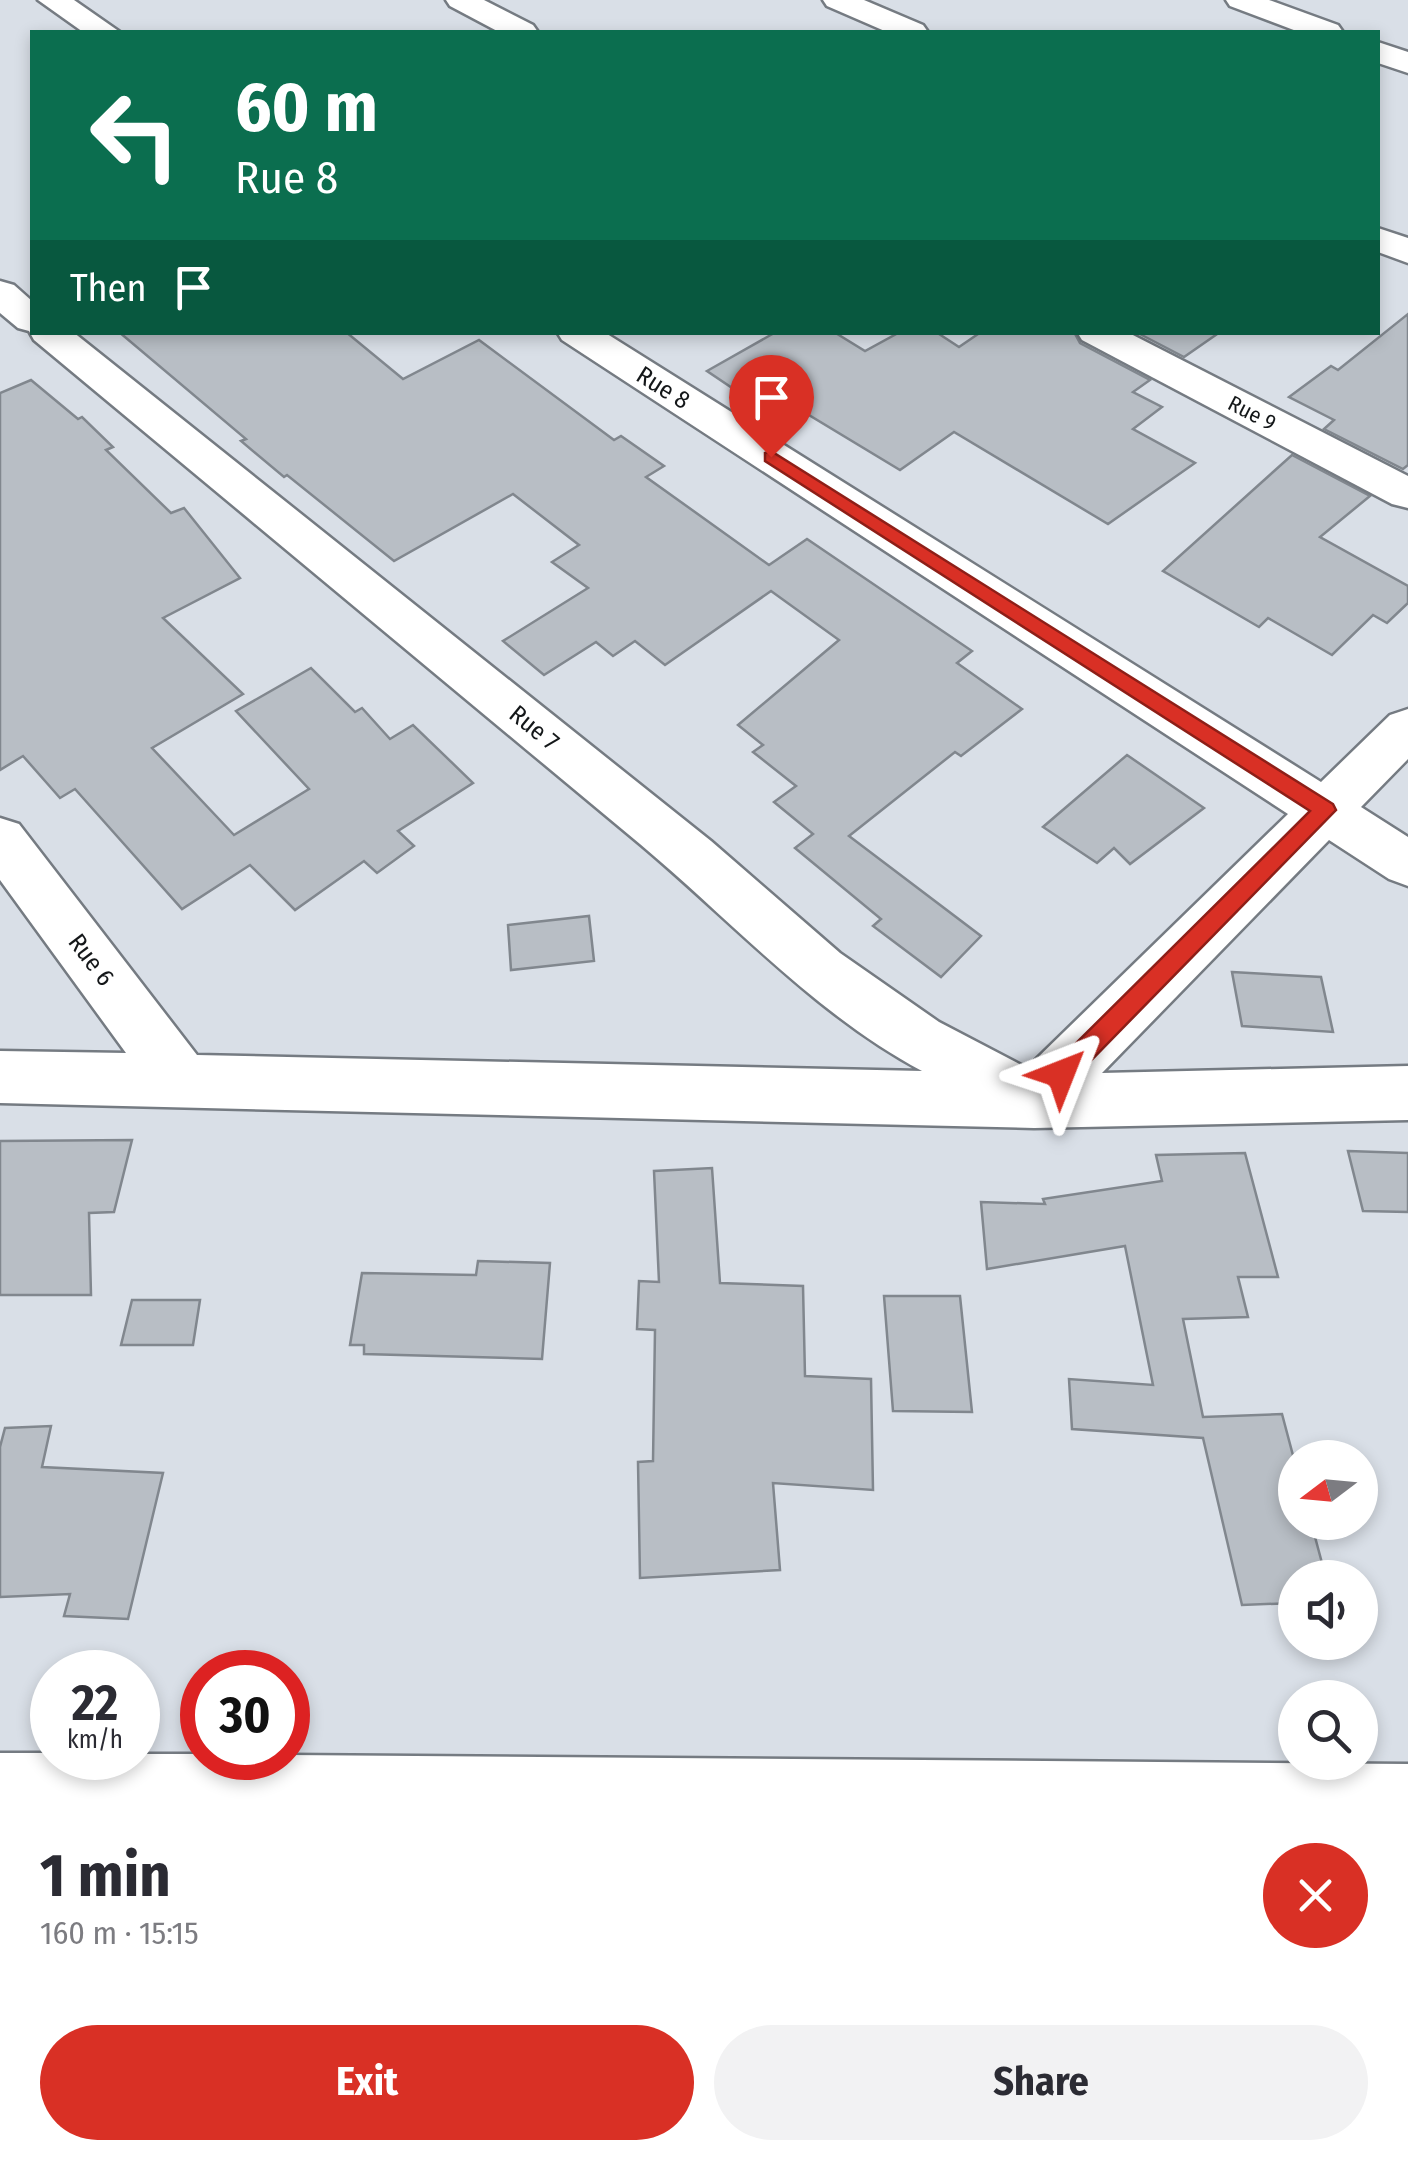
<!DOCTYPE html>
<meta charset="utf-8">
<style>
:root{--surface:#fff;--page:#f2f2f3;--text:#2b2b33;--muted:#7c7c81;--accent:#d93025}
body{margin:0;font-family:"Fira Sans Condensed",sans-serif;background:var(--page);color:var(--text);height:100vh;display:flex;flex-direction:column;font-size:38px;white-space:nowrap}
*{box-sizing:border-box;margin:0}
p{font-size:32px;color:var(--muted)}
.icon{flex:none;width:55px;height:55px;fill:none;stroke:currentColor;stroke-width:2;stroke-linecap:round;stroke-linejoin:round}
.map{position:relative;height:1810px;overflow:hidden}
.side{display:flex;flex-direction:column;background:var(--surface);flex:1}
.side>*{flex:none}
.guide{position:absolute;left:30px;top:30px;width:1350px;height:305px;border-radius:0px;box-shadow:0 5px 15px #0003;background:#0b6e4f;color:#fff;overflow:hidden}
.needle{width:65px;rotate:254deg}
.buttons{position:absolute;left:1278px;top:1440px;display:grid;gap:20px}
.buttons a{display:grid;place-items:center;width:100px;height:100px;border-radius:50%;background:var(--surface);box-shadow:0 5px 15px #0003;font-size:50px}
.speed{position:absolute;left:30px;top:1650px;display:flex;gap:20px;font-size:50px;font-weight:700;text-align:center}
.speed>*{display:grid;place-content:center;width:130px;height:130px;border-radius:50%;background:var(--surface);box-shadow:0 5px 15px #0003;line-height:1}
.speed small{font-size:25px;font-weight:400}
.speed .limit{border:15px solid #d22;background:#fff;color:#111}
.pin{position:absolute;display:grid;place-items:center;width:85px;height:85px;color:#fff;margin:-102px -42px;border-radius:50% 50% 50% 0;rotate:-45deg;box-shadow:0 0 10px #0007}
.pin .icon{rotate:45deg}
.me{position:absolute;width:110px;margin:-55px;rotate:45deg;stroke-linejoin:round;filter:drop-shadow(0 0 8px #0008)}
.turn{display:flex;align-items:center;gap:35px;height:210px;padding:0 40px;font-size:45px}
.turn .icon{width:130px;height:130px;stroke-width:2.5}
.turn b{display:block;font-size:70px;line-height:85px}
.then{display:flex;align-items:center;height:95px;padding:0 40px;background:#0003;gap:20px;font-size:38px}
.round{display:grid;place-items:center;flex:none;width:105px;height:105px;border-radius:52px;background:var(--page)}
.summary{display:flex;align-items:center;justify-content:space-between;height:170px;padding:0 40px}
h1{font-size:60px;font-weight:700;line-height:75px}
.button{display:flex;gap:20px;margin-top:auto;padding:20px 40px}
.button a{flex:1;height:115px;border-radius:60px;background:var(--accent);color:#fff;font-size:40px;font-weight:700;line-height:115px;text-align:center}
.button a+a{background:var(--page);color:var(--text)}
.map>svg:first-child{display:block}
.building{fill:#b8bec5;stroke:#81878e;stroke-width:2.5}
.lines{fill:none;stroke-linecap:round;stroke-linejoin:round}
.minor-casing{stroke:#757b82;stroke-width:5}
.minor{fill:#fff;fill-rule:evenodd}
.route{fill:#d93025;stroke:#8d1f18;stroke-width:2.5}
.labels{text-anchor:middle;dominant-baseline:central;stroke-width:9;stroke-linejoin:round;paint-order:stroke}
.far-street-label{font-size:22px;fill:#141719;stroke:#fff}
.street-label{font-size:25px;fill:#141719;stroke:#fff}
</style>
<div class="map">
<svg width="1408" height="1810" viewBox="0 0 1408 1810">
<rect width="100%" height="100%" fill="#d9dfe7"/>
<g class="building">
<path d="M1408,314V465L1403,469L1324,429L1334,420L1289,397L1331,366L1338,370Z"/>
<path d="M119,332H346L403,379L479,340L614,440L621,436L664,466L646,477L769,565L807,539L972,651L957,663L1022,709L961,756L955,752L849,836L981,936L941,977L873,926L881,919L795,848L813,834L774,802L796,786L753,752L763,745L738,725L839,640L771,591L665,665L635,641L613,656L596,642L544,675L503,641L588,588L552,562L579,545L513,494L394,561L287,475L284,477L241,441L246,439Z"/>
<path d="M776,332H834L865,351L900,332H936L959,347L981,332H1074L1080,343L1150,380L1133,392L1162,407L1133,429L1195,463L1108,524L954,432L900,470L774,394L756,404L707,371Z"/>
<path d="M1136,332H1220L1184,357Z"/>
<path d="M31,380L78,419L82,417L113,447L106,450L171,513L184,508L240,578L163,618L243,694L152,748L234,835L309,789L236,711L311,668L355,712L362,708L390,739L413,725L473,783L398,831L414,846L377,873L364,861L295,910L250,865L182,909L75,789L60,798L23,756L0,770V393Z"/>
<path d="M1292,455L1370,496L1320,537L1408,586V603L1387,623L1373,615L1332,655L1268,618L1259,627L1163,571Z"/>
<path d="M1127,755L1204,808L1130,864L1114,848L1097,863L1043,827Z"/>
<path d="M589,916L594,961L511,970L508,925Z"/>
<path d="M1232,972L1321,977L1333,1032L1242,1026Z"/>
<path d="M132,1140L114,1212L89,1213L91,1295H0V1141Z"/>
<path d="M1348,1151L1408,1153V1212L1363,1211Z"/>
<path d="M1245,1153L1278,1277H1238L1248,1317L1183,1319L1203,1417L1282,1414L1295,1463V1522H1311L1326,1578H1295V1603L1242,1605L1203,1438L1072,1429L1069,1379L1153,1385L1125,1246L987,1269L981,1202L1045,1204L1043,1199L1162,1181L1156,1155Z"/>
<path d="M712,1168L720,1283L803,1286L805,1376L871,1379L873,1490L773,1483L780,1570L640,1578L638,1462L653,1461L655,1330L637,1329L639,1281L659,1282L654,1171Z"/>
<path d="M478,1261L550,1263L542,1359L364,1354V1345H350L362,1273L476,1275Z"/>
<path d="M884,1296H960L972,1412L893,1411Z"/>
<path d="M132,1300H200L193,1345H121Z"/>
<path d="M51,1426L42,1467L163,1473L128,1619L64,1616L70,1594L0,1597V1447L5,1428Z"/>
</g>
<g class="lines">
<defs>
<g id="minor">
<path d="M38,0H74L120,32H83Z"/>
<path d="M446,0H484L533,25L538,32H499L450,6Z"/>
<path d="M823,0H864L923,25L928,32H887L827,6Z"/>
<path d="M1226,0H1269L1338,25L1343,32H1299L1230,6Z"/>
<path d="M1378,42L1408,52V73L1378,63Z"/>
<path d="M1378,228L1408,238V263L1378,252Z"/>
<path d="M0,281L14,285L32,301V332H73L711,841L840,953L939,1022L1027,1068L1288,814L562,340L557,332H604L1321,782L1390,715L1408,709V759L1361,807L1408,837V886L1389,879L1329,840L1102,1073L1408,1066V1120L1034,1128L0,1103V1051L126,1053L0,880V818L19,824L197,1055L922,1071C815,1014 732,921 640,844C438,676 236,508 34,340L29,331L18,328L0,313Z"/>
<path d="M1077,332H1127L1408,476V508L1392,504L1082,340Z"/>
<path d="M0,1753H52V1758H138V1754H202V1758L288,1755L1408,1764V1810H0Z"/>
</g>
</defs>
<use href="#minor" class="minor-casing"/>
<use href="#minor" class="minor"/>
</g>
<path class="route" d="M771,451L1333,804L1336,810L1070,1082L1061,1085L1052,1082L1049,1074L1052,1067L1310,811L765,461V453Z"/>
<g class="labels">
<g class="far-street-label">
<text transform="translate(1252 413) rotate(27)">Rue 9</text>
</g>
<g class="street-label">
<text transform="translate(663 388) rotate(32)">Rue 8</text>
<text transform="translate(534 728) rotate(39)">Rue 7</text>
<text transform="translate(91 960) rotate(53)">Rue 6</text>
</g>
</g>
</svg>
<div class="buttons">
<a><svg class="needle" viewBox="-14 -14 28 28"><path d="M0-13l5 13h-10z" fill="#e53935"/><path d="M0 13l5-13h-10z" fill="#7c7c81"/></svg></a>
<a><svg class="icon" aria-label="sound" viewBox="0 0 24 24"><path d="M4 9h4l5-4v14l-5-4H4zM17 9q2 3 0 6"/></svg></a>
<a><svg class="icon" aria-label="search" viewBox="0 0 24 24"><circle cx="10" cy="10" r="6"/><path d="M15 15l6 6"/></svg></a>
</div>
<div class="speed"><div>22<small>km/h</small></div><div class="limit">30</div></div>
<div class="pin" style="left:771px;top:457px;background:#d93025"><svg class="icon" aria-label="arrive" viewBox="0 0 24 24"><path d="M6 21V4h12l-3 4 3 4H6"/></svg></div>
<svg class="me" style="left:1061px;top:1074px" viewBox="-20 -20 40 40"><path d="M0-17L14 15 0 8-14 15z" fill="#d93025" stroke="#fff" stroke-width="4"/></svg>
<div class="guide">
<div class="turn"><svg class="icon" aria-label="left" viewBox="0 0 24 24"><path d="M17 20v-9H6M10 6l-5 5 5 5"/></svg><div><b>60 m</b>Rue 8</div></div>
<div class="then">Then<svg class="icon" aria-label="arrive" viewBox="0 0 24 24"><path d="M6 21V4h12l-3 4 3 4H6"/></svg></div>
</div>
</div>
<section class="side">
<div class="summary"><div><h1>1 min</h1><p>160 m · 15:15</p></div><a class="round" style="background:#d93025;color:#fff"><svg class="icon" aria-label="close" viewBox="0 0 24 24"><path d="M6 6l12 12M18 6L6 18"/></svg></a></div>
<div class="button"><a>Exit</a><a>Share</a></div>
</section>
